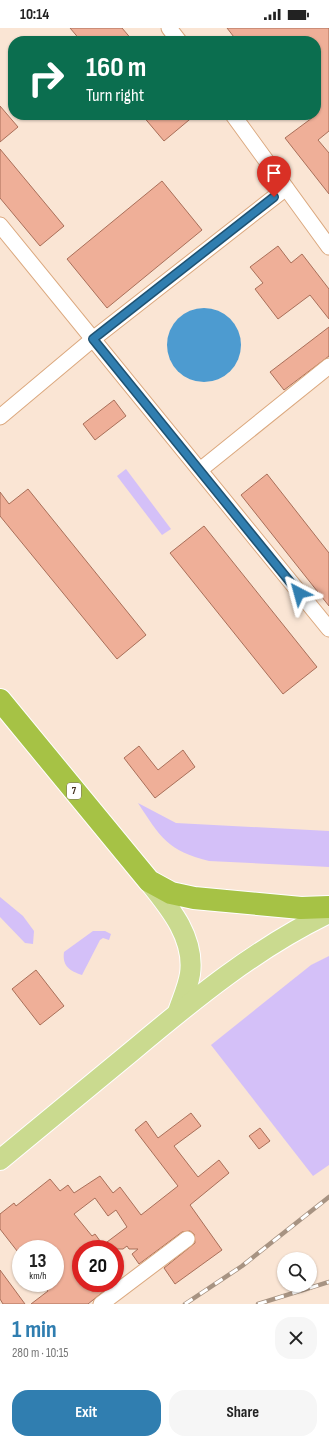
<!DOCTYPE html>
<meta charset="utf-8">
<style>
:root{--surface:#fff;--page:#f6f6f6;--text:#222;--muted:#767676;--accent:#307eb0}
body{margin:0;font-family:"Sofia Sans Condensed",sans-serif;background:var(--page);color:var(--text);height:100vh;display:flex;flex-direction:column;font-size:15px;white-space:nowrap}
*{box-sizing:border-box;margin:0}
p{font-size:13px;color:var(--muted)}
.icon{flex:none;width:22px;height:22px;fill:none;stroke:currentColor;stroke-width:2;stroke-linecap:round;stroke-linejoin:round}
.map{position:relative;height:1276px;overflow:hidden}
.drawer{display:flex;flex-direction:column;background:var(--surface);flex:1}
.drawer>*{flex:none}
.banner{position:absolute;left:8px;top:8px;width:313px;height:84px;border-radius:16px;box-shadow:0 1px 3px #0004;background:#0b6e4f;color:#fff;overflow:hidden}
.buttons{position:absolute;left:277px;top:1224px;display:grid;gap:8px}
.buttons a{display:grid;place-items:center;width:40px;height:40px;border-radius:50%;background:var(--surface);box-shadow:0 1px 3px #0004;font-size:20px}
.speed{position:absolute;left:12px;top:1212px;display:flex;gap:8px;font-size:20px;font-weight:700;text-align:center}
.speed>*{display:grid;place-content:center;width:52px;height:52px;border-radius:50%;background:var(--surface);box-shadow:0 1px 3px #0004;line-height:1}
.speed small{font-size:10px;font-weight:400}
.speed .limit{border:6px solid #d22;background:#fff;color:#111}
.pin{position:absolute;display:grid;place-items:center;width:34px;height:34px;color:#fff;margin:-41px -17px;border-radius:50% 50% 50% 0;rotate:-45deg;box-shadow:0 0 4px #0007}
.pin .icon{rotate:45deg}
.me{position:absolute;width:44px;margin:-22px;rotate:321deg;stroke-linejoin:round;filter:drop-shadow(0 0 3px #0008)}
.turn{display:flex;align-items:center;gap:14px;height:84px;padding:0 12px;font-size:18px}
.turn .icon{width:52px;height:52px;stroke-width:2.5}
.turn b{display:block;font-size:28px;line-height:34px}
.round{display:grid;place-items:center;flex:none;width:42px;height:42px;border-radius:16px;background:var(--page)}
.summary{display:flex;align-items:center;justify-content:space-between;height:68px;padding:0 12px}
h1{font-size:24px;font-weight:700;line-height:30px;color:var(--accent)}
.action{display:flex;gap:8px;margin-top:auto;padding:8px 12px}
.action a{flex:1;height:46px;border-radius:16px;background:var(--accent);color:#fff;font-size:16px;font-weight:700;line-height:46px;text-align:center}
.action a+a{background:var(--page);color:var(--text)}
.status{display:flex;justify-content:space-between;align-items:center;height:28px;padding:0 20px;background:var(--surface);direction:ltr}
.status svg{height:11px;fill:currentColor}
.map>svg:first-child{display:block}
.green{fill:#d4c0f8}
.water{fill:#4d9bd0}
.building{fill:#efaf98;stroke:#a96f59;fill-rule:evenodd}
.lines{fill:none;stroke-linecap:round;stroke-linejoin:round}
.minor-casing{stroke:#dba87e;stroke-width:17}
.major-casing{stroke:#fff;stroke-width:22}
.highway-casing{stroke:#fff;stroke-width:24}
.minor{stroke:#fff;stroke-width:15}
.major{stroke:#cada8f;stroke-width:20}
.highway{stroke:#a6c245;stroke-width:22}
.rail-casing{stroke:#a79382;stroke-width:4.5}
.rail{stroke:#fff;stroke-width:3;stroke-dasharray:9;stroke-linecap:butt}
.route-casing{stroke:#1f5272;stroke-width:10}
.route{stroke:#307eb0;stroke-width:7}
.labels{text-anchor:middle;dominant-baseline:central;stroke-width:4;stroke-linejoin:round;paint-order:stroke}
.shield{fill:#fff;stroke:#7b6d62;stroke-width:1}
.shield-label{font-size:10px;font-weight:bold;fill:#432f1e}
</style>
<div class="status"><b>10:14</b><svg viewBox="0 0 49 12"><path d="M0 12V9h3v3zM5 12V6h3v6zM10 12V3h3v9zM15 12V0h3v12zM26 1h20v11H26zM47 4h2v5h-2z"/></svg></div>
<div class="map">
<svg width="329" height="1276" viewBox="0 0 329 1276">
<rect width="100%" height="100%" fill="#fae5d4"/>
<g class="green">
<path d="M126,441L171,501L162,507L117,448Z"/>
<path d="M138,775L176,795L329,803V839L209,833C168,823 160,809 138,775Z"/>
<path d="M0,869L23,888L34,903L33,916L25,915L0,889Z"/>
<path d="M93,903H105L111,906L109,912L103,910L100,912L82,947C70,943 62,938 64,924Z"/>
<path d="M329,928V1137L313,1148L211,1017L311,937Z"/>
</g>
<circle class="water" cx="204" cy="317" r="37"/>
<g class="building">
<path d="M70,0H122L133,13H81Z"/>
<path d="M227,0H329V103L318,112L329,125V166L285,110L316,87V13H237Z"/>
<path d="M0,78L18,99L0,114Z"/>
<path d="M142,87H195L164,113Z"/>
<path d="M0,121L64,198L40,218L0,170Z"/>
<path d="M162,153L202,202L107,280L67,231Z"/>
<path d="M278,218L291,235L302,226L329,261V291L310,267L278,291L255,261L263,255L250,239Z"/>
<path d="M329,299V328L284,362L270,344Z"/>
<path d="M114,372L126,388L95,412L83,396Z"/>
<path d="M267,446L329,525V578L241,467Z"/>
<path d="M28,461L146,607L117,631L0,488V464L9,476Z"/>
<path d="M204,498L317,639L283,666L170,525Z"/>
<path d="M139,718L158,742L183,722L195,739L155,770L124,730Z"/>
<path d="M36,942L64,978L40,997L12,961Z"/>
<path d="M191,1085L201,1098L174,1118L198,1149L219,1132L229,1145L190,1177L222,1222L175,1256L164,1240L195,1215L194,1206L190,1203L182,1204L139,1236L132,1226L138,1221H129L127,1218L123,1221H81V1255H114L88,1276H31L48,1263L42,1255H55V1221H21V1228L0,1201V1186L14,1175L16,1178L50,1151L60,1163L68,1157L74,1165L100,1148L113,1165L120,1159L141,1187L178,1158L135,1102L146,1093L158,1110ZM95,1170L108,1188L116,1182L127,1199L103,1217L95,1206L92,1208L74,1186Z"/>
<path d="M260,1100L270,1113L259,1121L249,1108Z"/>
<path d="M0,1242L25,1276H3L0,1271Z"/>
</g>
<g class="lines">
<defs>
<g id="minor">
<path d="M169,0L179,13"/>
<path d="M233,87L329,219"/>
<path d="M0,197L329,601"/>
<path d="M0,389L93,311L286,160"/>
<path d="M200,442L329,338"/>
<path d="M101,1276L187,1211"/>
</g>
<g id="major">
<path d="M149,854C170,880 195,910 190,946C188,959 182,972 178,984"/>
<path d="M0,1132C44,1096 87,1060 131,1024C193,972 256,920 329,885"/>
</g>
<path id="highway" d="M0,672L149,853L171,865L194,870L301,880L329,879"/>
</defs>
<use href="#minor" class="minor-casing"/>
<use href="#major" class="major-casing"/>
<use href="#highway" class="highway-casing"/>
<use href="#minor" class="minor"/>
<use href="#major" class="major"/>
<use href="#highway" class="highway"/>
<defs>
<g id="rail">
<path d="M185,1276L242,1238L329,1169"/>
<path d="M258,1276L329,1254"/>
</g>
</defs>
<use href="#rail" class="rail-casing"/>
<use href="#rail" class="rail"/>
</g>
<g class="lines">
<defs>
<path id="route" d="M274,169L93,311L299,565"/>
</defs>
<use href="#route" class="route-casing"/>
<use href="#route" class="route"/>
</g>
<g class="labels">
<rect class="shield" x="67" y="755" width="14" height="16" rx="3"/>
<g class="shield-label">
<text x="74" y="763">7</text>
</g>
</g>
</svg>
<div class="buttons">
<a><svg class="icon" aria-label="search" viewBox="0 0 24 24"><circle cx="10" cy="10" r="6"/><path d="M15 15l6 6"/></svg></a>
</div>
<div class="speed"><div>13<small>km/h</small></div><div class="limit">20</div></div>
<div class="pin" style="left:274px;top:169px;background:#d93025"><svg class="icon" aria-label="arrive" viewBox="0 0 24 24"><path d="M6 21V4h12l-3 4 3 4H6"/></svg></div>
<svg class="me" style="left:299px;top:565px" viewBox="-20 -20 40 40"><path d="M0-17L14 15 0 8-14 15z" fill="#307eb0" stroke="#fff" stroke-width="4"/></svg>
<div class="banner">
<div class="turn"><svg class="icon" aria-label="right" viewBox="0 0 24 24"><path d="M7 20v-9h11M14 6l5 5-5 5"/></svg><div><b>160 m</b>Turn right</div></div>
</div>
</div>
<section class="drawer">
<div class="summary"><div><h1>1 min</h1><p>280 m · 10:15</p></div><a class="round"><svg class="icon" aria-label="close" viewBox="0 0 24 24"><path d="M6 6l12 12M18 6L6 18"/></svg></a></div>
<div class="action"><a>Exit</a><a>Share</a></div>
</section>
